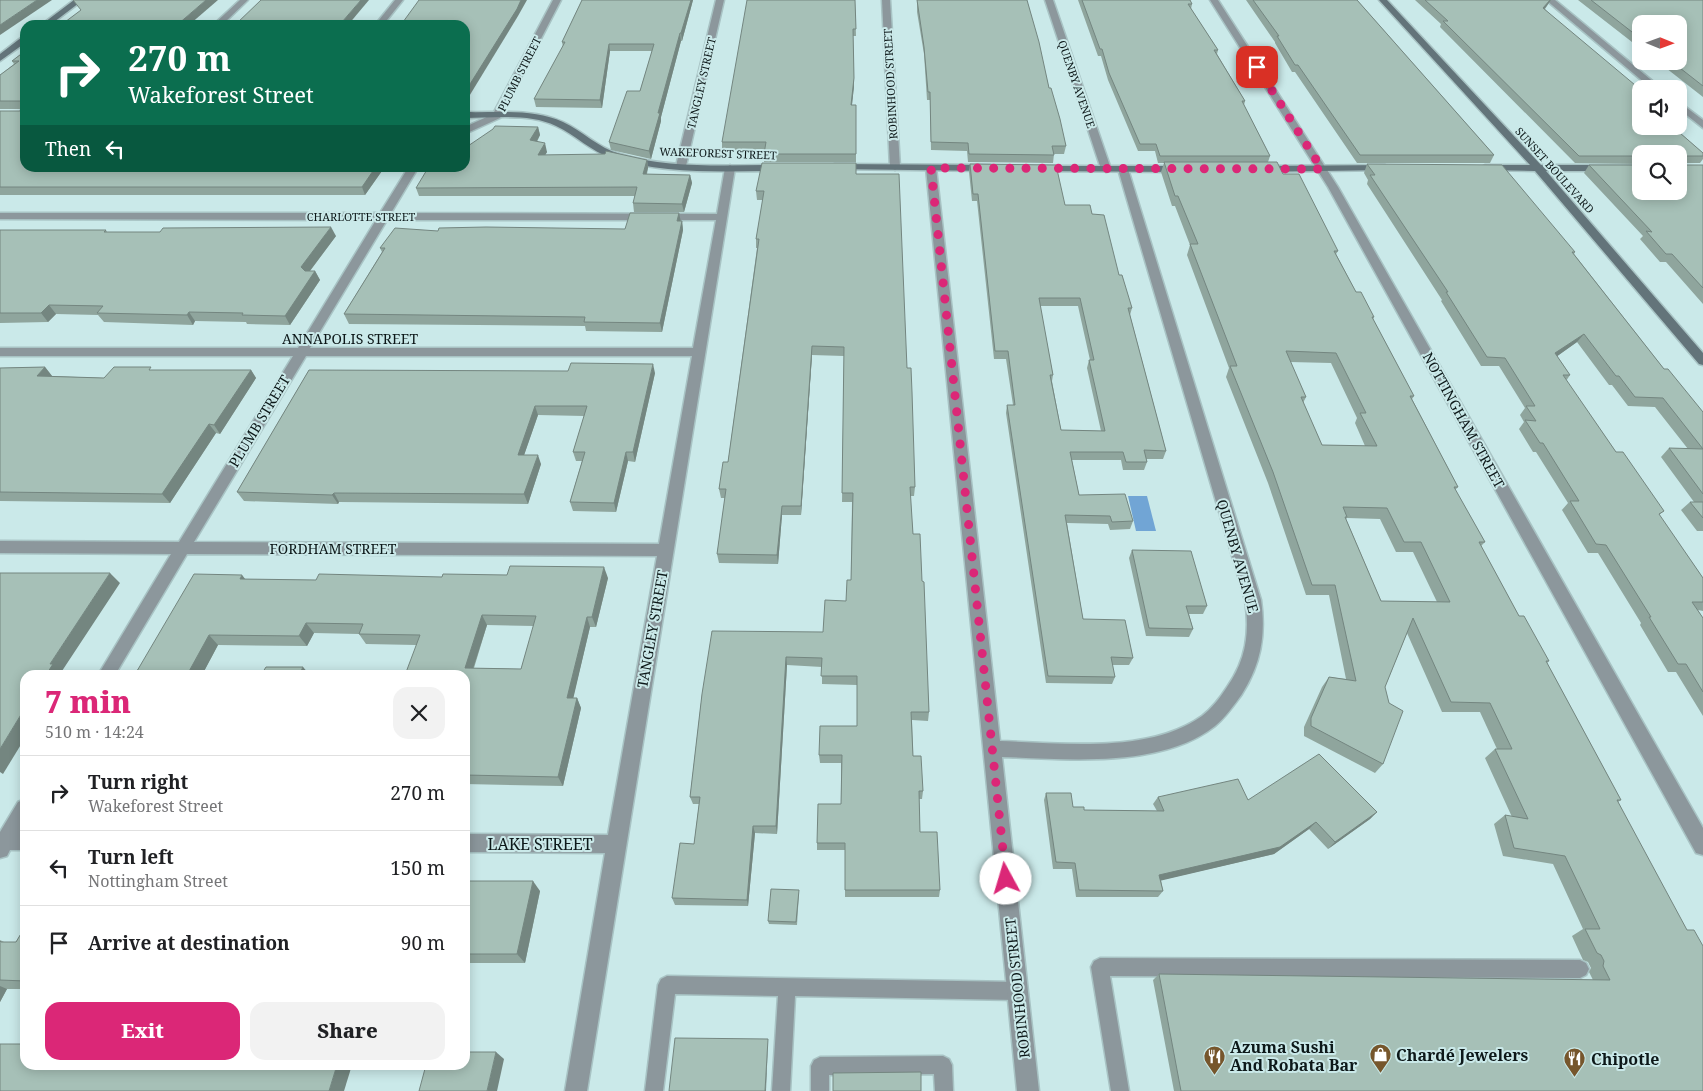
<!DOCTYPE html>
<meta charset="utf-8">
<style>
:root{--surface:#fff;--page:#f2f2f2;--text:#202124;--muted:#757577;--line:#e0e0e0;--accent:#db2777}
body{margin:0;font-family:"Noto Serif",serif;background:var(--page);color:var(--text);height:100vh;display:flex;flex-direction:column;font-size:19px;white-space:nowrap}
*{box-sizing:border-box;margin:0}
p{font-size:16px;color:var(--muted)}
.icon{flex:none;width:28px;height:28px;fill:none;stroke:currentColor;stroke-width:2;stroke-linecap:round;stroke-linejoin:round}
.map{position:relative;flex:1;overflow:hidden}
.drawer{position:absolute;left:20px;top:670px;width:450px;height:400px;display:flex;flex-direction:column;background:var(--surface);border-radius:15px;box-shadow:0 2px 12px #0003}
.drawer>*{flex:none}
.hud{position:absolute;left:20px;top:20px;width:450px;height:152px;border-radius:15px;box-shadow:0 2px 12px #0003;background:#0b6e4f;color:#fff;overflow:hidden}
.needle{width:32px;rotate:91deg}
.controls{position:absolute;left:1632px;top:15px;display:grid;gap:10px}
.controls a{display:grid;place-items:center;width:55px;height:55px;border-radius:10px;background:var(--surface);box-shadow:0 2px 12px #0003;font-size:25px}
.pin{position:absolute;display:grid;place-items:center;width:42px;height:42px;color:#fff;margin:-21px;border-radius:10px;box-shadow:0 2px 8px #0006}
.me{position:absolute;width:55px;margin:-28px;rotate:354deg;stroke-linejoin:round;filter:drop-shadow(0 0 4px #0008)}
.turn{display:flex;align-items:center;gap:18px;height:105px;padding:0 25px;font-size:22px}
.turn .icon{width:65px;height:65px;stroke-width:2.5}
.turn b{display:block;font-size:35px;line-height:42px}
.then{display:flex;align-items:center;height:48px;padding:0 25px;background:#0003;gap:10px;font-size:19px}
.round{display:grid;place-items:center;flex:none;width:52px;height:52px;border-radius:15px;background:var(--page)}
.summary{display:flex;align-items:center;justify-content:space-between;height:85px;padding:0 25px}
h1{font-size:30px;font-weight:800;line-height:38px;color:var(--accent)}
.primary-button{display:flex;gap:10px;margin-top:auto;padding:10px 25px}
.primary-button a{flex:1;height:58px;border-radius:15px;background:var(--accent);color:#fff;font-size:20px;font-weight:800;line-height:58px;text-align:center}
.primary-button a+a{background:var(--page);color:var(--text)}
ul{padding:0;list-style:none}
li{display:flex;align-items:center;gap:15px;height:75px;padding:0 25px;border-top:1px solid var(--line)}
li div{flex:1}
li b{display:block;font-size:19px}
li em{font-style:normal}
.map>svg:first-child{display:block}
.water{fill:#71a5d5}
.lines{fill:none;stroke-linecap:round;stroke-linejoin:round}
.lane-casing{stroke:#a8c3c4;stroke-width:3}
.street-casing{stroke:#a8c3c4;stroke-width:3}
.secondary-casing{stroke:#a8c3c4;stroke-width:3}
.lane{fill:#8c979c;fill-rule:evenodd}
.street{fill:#8c979c;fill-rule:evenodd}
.secondary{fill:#63747a;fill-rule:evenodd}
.wall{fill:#8fa59d;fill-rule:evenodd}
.shaded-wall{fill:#748680}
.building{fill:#a6c0b7;stroke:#748680;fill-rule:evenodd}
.route{stroke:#db2777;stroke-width:9;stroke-dasharray:0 16.2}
.labels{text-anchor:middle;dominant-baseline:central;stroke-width:4;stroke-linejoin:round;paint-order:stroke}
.far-street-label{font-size:11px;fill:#0d1819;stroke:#cae9e9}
.street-label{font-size:14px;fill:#0d1819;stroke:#cae9e9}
.near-street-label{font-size:16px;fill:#0d1819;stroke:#cae9e9}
.near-poi-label{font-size:16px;font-weight:bold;fill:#0d1819;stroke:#cae9e9;text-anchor:start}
</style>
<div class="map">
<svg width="1703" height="1091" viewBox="0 0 1703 1091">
<rect width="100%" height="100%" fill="#cae9e9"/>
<path class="water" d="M1128,496H1147L1156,531H1136Z"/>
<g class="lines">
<defs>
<g id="lane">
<path d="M1100,958L1580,960L1586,963L1589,969L1586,975L1580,978L1110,976L1129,1091H1111L1091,967L1094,961Z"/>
<path d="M667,976L1017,982L1023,985L1026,991L1023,997L1017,1000L795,996L790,1091H772L778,996L675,994L663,1091H645L658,985L661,979Z"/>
<path d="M943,1056L949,1059L952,1065L953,1091H935L934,1074L829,1075V1091H811V1066L814,1060L820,1057Z"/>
</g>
<g id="street">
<path d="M240,0H248L222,25H213Z"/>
<path d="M395,0H403L383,25H375Z"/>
<path d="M553,0H561L500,118L465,134V127L493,114Z"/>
<path d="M716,0H724L686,166L681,169L676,166Z"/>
<path d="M882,0H890L900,167L895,170L890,167Z"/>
<path d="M1045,0H1053L1111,169L1110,171L1106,172L1101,169Z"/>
<path d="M1210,0H1218L1338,187L1703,828V855L1696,853L1328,187Z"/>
<path d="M1546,0H1555L1662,89H1652Z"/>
<path d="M1679,102L1703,120V128L1679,109Z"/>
<path d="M730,165L735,168L587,1091H565L605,853L465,852V834L608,835L657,556L187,554L115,675H98L171,554L0,553V541L179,542L293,356H0V348H298L376,220L0,219V213H380L408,168H418L391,213L717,214L725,168ZM387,220H716L693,348H310ZM306,356H692L659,544L194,542Z"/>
<path d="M931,165L936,168L1000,741C1062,743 1149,754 1202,716C1212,708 1220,698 1227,687C1246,660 1250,633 1245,600L1118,169L1119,167L1123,166L1128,169L1261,600C1266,635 1261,664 1242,694C1234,705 1226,717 1215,726C1160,769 1067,759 1002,757L1039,1091H1017L926,168Z"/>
<path d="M25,799V825L21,832H25V850H10L7,856L0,858V832L18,802Z"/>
</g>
<g id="secondary">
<path d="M74,0H83L50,25H41Z"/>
<path d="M1379,0H1387L1541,165H1641V171H1546L1703,353V365L1699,364L1535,171L1481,170L1480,168L1485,165H1530Z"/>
<path d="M22,37H25V43L0,61V54Z"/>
<path d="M465,112C497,113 533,108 563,122C583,131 598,148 620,154C668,169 729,165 780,165L785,168L780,171C725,171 665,175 612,158C591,152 576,135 556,126C529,113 494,118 465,118Z"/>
<path d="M835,164L990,165L995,168L990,171L831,169V165Z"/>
<path d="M1385,165L1390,168L1389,170L1260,172L1255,169L1260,166Z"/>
<path d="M1038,166H1182L1187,169L1182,172L1034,171L1033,169Z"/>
</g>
</defs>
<use href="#lane" class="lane-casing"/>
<use href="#street" class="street-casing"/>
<use href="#secondary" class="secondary-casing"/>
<use href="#lane" class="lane"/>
<use href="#street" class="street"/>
<use href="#secondary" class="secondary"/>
</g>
<g class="wall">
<path d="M582,0H693L682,41H681L661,117V121L651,159L611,150L609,142L640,91L652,51H610L602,108L536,107L534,99L563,47L562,42Z"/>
<path d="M855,0L856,36H853L854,86L852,105H856V162H764V150H722V142Z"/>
<path d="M917,0H1027L1049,88L1066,146L1064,154H1054L1053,163L968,162L967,151L931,150L930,100H927L924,54L917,12Z"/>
<path d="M1078,0H1190L1192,4L1191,9L1218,50L1217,54L1245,101L1244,105L1270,156L1268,162L1283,174L1338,251L1336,254L1356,292L1374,317L1373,319L1414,396L1412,399L1458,487L1455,490L1485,542L1481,546L1519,616L1549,661L1547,663L1621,800L1618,802L1703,1091H1174L1153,980L1159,974L1593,980L1589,972L1591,968L1588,962L1583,960L1572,936L1583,929L1553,864L1503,856L1494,824L1505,815L1512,817L1485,758L1495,749H1497L1480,712H1442L1407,633L1385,687L1383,764L1375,773L1304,736V727L1322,687L1329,677L1346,679L1329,595H1306L1268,483L1226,377L1229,368L1187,255L1190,245L1175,206H1172L1161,172L1164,163H1158L1155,151H1138L1108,80L1101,56H1098ZM1290,362L1331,363L1357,418L1355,423L1365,446L1322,445L1303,403L1306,397ZM1347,518L1380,519L1396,552H1413L1437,602L1381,601L1346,519Z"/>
<path d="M1246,0H1357L1494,155L1490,163H1357L1295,72H1292L1275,43V42Z"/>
<path d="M1415,0H1551L1545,9L1641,126H1676L1674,128L1703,153V159L1700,163H1683V165H1703V304L1666,262H1660L1640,239L1643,236L1584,173L1589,165L1641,191L1679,154H1641V164L1575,163L1440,27L1441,24Z"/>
<path d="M1578,0H1703V97L1657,61H1679L1641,24V49Z"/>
<path d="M25,51V168H384L365,195H0V111H20V109H0V75L14,64L12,61Z"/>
<path d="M538,127L540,135L537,142L547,152L545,155L647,160L648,168L647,174L690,175L692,183L684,212H634L633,203L635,196H419L416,188Z"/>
<path d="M970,164L1065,205L1092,214L1119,275L1132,308L1130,315L1166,451L1163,459H1146L1147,462L1144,470H1123L1121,460H1072L1079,495L1133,521L1130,529L1110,530L1108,524L1067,523L1083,619L1133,658L1129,665H1112L1115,677L1112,684L1046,683L1006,413L1007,405H1013L1006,359H994L977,201H972L969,172ZM1040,306H1078L1090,360H1089L1087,368L1101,431L1061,430L1052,381L1053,375Z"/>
<path d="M1367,164L1575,252L1574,254L1664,369L1703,412V531H1697L1681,510L1690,502H1694L1661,457L1669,448L1688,449L1655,407L1628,406L1612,385H1609L1577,342L1557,356L1570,375L1566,381L1616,452L1664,511L1659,515L1703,578V611L1698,610L1703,618V716L1676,672H1668L1640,625L1641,623L1598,553H1588L1562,510L1568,503L1536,452H1533L1519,429L1524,422L1520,415L1525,408L1499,366H1481L1441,301L1442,300L1367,184L1368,180L1364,173Z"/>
<path d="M856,174L907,368L915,487L914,496H910L913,534L922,581L929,712L928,721L912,720L913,756L923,791L922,799H919L920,832L940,890L939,897H845V850H817V843L841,804V763H820L819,755L857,726V685L822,684V667L787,665L777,834L755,833L748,906L675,905L672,898L694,844L699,804H693L690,797L702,694L823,632L846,601L851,580L852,502H842L844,356L812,355L801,515H782L778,564L719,563L717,554L725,498H721L719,489L728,462L757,248H756V239L763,200H757L756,191Z"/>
<path d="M682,221L683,230L662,332L586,331L585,326L349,324L344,314L382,252L380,248L438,231L625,229Z"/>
<path d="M0,230H106L107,232L336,236L310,271H315L320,280L290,325L247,324L246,322L195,321L193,325L104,322L98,315L56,314L48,322L0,323Z"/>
<path d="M45,367L52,376L104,378L153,370H251L256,378L220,434L216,433L170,503L0,501V368Z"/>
<path d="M309,370L655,373L635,462L628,461L616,512L573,511L570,502L582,461H576L573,452L584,416L538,415L524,455L541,464L528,504L339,502L338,504L244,501L237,492Z"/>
<path d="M1132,550L1207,606L1203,614H1189L1193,629L1189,637L1146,636L1129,558Z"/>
<path d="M442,577L608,578L596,627H590L573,698H577L581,708L563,786L465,784V675L416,645L366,644L359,634L314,633L307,646L218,645L202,675H131L245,579L316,580ZM487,625L534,626L521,669L474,668Z"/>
<path d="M1046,793L1073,807L1084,810L1157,811L1153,804L1158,797L1248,800L1377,812L1370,819L1328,849L1309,829L1274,854L1161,880L1163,891L1158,897H1076L1072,869H1053L1044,800Z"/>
<path d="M465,881L540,891L525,963H465Z"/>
<path d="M799,893L797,925L769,924L768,921Z"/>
<path d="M25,927V989H7L0,1002V940L4,942H16Z"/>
</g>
<g class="shaded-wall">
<path d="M37,0H52L0,35V25Z"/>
<path d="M206,0H218L189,25H177Z"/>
<path d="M361,0H369L348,25H342V22Z"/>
<path d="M521,0H527L518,16L465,103V92Z"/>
<path d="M691,0H693L682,41L681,33Z"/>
<path d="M1550,0H1551L1548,4L1540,15L1543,8Z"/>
<path d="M680,33L681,41L661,117V121L651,159L649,151L658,113Z"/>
<path d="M609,44L610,51L602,108L600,100Z"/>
<path d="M854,78V86L851,113V105Z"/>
<path d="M538,127L540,135L533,148L530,140Z"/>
<path d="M545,143L547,152L540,164L538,155Z"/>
<path d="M647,160L648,168L644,182L643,174Z"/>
<path d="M375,168H384L365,195L362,187Z"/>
<path d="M690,175L692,183L684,212L682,204Z"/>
<path d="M679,213L681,222L677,221Z"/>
<path d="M682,221L683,230L662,332L660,323Z"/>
<path d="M331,227L336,236L306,276L301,267Z"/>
<path d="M315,271L320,280L290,325L285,316Z"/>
<path d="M49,305L56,314L48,322L41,313Z"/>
<path d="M189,312L195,321L193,325L187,315Z"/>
<path d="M1584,334L1577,342L1549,362L1555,353Z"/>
<path d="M812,346V355L801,515V506Z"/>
<path d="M653,364L655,373L635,462L633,452Z"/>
<path d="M45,367L52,376H37Z"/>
<path d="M251,370L256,378L220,434L214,425Z"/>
<path d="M535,406L538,415L521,464L518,455Z"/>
<path d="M209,424L216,433L170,503L162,494Z"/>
<path d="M626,452L628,461L616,512L614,503Z"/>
<path d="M538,455L541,464L528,504L524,494Z"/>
<path d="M334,493L339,502L338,504L332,495Z"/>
<path d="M782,506V515L778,564L777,555Z"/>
<path d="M604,567L608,578L596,627L592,617Z"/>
<path d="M110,573L120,583L62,671L64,673L63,675H46L50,664Z"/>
<path d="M242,575L250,585L240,579Z"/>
<path d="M482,615L487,625L470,678L465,668Z"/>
<path d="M587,617L590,627L571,708L567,698Z"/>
<path d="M306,623L314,633L307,646L299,636Z"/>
<path d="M209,635L218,645L202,675H187Z"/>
<path d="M786,657L787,665L777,834L776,826Z"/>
<path d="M303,667L310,675H299Z"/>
<path d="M577,698L581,708L563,786L558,777Z"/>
<path d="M25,708V738L3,774L0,772V749Z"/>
<path d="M1377,812L1370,819L1328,849L1335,842Z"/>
<path d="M1316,822L1309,829L1274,854L1155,882L1159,875Z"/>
<path d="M753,826L755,833L748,906L747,900Z"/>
<path d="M533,881L540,891L525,963L517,954Z"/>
<path d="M0,986L7,989L0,1002Z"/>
<path d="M768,1039V1041L766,1091H765Z"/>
<path d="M496,1052L504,1059L497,1091H487Z"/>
<path d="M337,1065H352L344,1091H329Z"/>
</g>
<g class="building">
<path d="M0,0H37L0,25Z"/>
<path d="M73,0H206L177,25H61L81,10Z"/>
<path d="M261,0H361L342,22H345L342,25H235Z"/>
<path d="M419,0H521L517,9L465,92V25H398L401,22H403Z"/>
<path d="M582,0H691L681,33H680L658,113H660L649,151L609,142L627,91H640L654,44H609L600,100L534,99L565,42H562Z"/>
<path d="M747,0H855L856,29H853L854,78L851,105H856V154H764L766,142H722Z"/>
<path d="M917,0H1027L1039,42L1049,88H1051L1060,119L1066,146H1052L1054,155L969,154L968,143L931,142L930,92H928L924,47Z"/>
<path d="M1082,0H1190L1192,4H1188L1218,50H1214L1245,101H1242L1270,156H1160L1156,144H1140L1109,73L1102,49H1100Z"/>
<path d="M1253,0H1357L1494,155H1360L1298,65H1295L1277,36H1279Z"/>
<path d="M1425,0H1550L1543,8L1641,90V126H1672L1703,153V156H1684L1683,157V165H1703V288L1672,254H1666L1646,231L1652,232L1589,165H1641V191H1679V154H1641V156H1579L1443,21H1448Z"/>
<path d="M1591,0H1703V86L1671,61H1679V24H1641V39Z"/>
<path d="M25,51V168H375L362,187H0V111H20L22,103L20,101H0V75L19,61H12Z"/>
<path d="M495,126L538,127L530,140L545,143L538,155L605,154L606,151L647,160L643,174L690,175L682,204L633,203L637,187L416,188L428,168H465V148L493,129Z"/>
<path d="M1164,162H1277L1283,174H1299L1338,251H1334L1356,292H1361L1374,317H1372L1414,396H1410L1458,487H1454L1485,542H1479L1519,616H1524L1549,661H1546L1621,800H1617L1687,930H1694L1703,946V1091H1181L1159,974L1610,980L1603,966L1604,961L1601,955L1597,953L1585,929H1600L1565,856L1514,848L1505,815L1528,819L1495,749H1512L1490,703L1451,702L1413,618L1385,687L1389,703L1403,711L1383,764L1311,726V718L1329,677L1356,681L1335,585H1312L1273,472L1230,366H1237L1190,244H1198L1178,196H1175ZM1286,351L1336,353L1366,413H1360L1377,446L1322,445L1301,397H1306ZM1343,507L1387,508L1404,542H1421L1450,602L1381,601L1345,517H1347Z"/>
<path d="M762,163H856V174H899L907,368H911L912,392L915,487H910L913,534H920L922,581L924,582L929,712H911L913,756H921L923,791H919L920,832H937L940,890H845V843H817L818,804H841L842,755H819L820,726H857V676H821L822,658L786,657L776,826H753L747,900L672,898L680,843L694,844L700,797H690L702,694L712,631L823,632L825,600L846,601L847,580H851L853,493H842L844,347L812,346L801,506H782L777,555L717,554L726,489H719L723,462H728L759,239H756L764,191H756Z"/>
<path d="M970,164L1056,165L1065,205H1090L1092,214L1104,215L1119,275H1122L1132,308H1128L1166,451L1144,450L1147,462H1126L1123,452H1070L1079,495L1125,494L1133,521L1112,522L1110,516L1065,515L1083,619L1125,620L1133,658L1111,657L1115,677L1048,676L1007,405H1015L1008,351H995L978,194H973ZM1039,298H1080L1094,360H1089L1105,431L1061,430L1050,375H1053Z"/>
<path d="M1367,164L1502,165L1575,252H1572L1664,369H1668L1703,412V449L1663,398L1635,397L1619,376H1616L1584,334L1555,353L1570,375H1563L1616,452H1623L1664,511L1659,514L1703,578V602H1692L1703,618V692L1686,664H1678L1649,617H1651L1606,545L1596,544L1570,501H1579L1543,443H1540L1525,420L1536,421L1526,406H1535L1505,358L1487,357L1446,292H1448L1370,175H1375Z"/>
<path d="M630,213H679L677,221H682L660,323L584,322L585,317L344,314L385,248H380L395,228L438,231L439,228L486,227L625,229Z"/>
<path d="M331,227L301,267L305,271H315L285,316L242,315L243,313L189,312L187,315L97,313L103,306L49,305L41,313H0V230H106L104,232H160L163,228Z"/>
<path d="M571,363L653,364L633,452H626L614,503L570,502L585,452H573L587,406H535L518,455H538L524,494L334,493L332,495L237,492L309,370L568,371Z"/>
<path d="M45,367L37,376L104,378L114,367H151L149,370H251L214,425L209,424L162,494L0,492V368Z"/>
<path d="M1669,448L1703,449V494Z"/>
<path d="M1690,502H1703V518Z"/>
<path d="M1132,550L1191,551L1207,606H1186L1193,629L1149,628Z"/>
<path d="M510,566L604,567L592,617H587L567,698H577L558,777L465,775V675H405L420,635L359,634L363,624L306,623L299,636L209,635L187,675H131L134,671H137L194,574L242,575L240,579L316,580L319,574L442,577L443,574L507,575ZM482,615L536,616L521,669L465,668Z"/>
<path d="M0,573H110L50,664H53L46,675H25V708L0,749Z"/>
<path d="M266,667H303L299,675H261Z"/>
<path d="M1319,754L1377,812L1335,842L1316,822L1280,847L1159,875L1163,891L1079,890L1075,863L1056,862L1046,793H1071L1073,807H1084V810L1164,811L1158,797L1238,779L1248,800Z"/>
<path d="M465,881H533L517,954H465Z"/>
<path d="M771,889L799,890L796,922L768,921Z"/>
<path d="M25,927V981L0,980V941L1,942H16Z"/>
<path d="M675,1038L768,1039L765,1091H669Z"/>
<path d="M0,1044H25V1065H337L329,1091H0Z"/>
<path d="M465,1052H496L487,1091H419L426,1065H465Z"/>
<path d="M921,1072V1091H833V1073Z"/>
</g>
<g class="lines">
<path class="route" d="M1006,879L931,168L1322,169L1257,67"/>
</g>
<defs>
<symbol id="shop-pin" viewBox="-11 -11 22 30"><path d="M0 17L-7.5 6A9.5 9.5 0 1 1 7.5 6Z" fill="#76562c" stroke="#cae9e9"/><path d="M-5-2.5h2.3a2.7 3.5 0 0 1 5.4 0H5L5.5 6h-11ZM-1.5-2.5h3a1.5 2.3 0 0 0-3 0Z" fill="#fff"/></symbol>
<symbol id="restaurant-pin" viewBox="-11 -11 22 30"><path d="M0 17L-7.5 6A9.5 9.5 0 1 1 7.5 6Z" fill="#76562c" stroke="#cae9e9"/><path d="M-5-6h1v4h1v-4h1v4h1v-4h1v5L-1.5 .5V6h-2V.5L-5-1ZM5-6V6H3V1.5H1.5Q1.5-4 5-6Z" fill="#fff"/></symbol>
</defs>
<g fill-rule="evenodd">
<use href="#shop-pin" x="1368" y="1042" width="25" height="34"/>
<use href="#restaurant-pin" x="1202" y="1044" width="25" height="34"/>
<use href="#restaurant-pin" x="1562" y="1046" width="25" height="34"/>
</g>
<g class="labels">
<g class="far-street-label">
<text transform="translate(519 74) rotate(-63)">PLUMB STREET</text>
<text transform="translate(701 83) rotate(-77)">TANGLEY STREET</text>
<text transform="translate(890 84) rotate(-93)">ROBINHOOD STREET</text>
<text transform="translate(1077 84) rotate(71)">QUENBY AVENUE</text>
<text transform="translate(718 153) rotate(2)">WAKEFOREST STREET</text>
<text transform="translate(1555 170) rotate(48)">SUNSET BOULEVARD</text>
<text x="361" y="216">CHARLOTTE STREET</text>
</g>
<g class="street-label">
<text x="350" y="338">ANNAPOLIS STREET</text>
<text transform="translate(1464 420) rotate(61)">NOTTINGHAM STREET</text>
<text transform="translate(259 421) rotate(-59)">PLUMB STREET</text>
<text x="333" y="548">FORDHAM STREET</text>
<text transform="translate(1238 556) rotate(74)">QUENBY AVENUE</text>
<text transform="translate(652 629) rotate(-80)">TANGLEY STREET</text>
<text transform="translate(1017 988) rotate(-96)">ROBINHOOD STREET</text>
</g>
<g class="near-street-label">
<text x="540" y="844">LAKE STREET</text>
</g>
<g class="near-poi-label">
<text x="1230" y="1047">Azuma Sushi<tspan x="1230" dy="18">And Robata Bar</tspan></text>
<text x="1396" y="1055">Chardé Jewelers</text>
<text x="1591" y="1059">Chipotle</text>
</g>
</g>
</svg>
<div class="controls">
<a><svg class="needle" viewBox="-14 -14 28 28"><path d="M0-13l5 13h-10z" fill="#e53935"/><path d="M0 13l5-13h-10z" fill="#757577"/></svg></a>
<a><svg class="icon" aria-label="sound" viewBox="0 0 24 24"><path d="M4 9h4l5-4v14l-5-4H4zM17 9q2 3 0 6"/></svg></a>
<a><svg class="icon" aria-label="search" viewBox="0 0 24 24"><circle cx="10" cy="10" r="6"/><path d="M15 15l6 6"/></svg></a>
</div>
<div class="pin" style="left:1257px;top:67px;background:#d93025"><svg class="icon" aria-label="arrive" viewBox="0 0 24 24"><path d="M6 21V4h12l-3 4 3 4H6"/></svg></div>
<svg class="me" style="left:1006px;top:879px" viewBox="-20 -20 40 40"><circle r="19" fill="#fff"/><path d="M0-13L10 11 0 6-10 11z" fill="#db2777"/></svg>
<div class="hud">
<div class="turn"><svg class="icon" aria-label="right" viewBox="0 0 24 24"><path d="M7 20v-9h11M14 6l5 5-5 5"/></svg><div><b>270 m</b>Wakeforest Street</div></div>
<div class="then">Then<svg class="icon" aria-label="left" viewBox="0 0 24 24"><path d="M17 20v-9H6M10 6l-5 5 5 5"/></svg></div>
</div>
<section class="drawer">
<div class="summary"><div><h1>7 min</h1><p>510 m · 14:24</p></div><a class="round"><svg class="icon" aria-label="close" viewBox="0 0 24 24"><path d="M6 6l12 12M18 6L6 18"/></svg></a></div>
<ul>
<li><svg class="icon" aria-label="right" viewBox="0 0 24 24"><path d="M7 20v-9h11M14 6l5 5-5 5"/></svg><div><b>Turn right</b><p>Wakeforest Street</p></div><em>270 m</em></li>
<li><svg class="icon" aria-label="left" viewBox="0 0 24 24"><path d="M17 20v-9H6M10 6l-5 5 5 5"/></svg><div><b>Turn left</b><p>Nottingham Street</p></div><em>150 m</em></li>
<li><svg class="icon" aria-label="arrive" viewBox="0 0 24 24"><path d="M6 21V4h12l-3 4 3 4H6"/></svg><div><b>Arrive at destination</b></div><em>90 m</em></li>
</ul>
<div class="primary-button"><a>Exit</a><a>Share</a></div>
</section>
</div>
